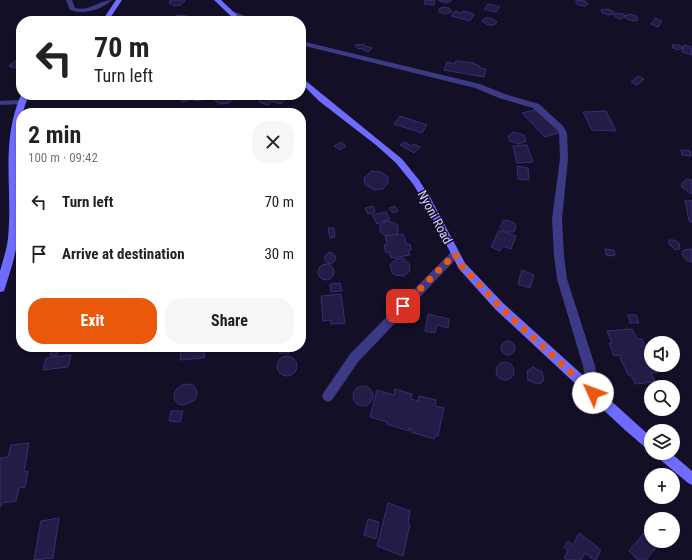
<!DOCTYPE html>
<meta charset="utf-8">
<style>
:root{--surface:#fff;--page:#f6f6f6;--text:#222;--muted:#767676;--accent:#ea580c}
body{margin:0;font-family:"Roboto Condensed",sans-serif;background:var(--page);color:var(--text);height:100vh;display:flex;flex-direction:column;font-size:15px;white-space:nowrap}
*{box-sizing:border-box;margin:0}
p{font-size:13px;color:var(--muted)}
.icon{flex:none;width:22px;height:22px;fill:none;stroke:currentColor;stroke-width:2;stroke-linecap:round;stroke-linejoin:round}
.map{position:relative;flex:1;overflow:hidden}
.drawer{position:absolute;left:16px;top:108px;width:290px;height:244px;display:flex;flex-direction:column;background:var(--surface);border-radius:16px;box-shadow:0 1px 3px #0004}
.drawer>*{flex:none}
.banner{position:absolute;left:16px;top:16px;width:290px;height:84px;border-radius:16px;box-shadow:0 1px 3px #0004;background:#fff;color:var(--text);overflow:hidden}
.tools{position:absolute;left:644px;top:336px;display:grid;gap:8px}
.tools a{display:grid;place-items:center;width:36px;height:36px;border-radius:50%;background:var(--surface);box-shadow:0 1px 3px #0004;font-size:20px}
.pin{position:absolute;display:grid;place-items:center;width:34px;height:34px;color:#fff;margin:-17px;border-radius:8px;box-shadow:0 2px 6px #0006}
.me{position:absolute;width:44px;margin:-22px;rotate:313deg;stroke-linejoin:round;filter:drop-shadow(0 0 3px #0008)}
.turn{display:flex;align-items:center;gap:14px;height:84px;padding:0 12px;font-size:18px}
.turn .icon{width:52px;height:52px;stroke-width:2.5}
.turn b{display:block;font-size:28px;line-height:34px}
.round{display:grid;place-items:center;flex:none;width:42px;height:42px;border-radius:16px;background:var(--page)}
.headline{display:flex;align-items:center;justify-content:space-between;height:68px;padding:0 12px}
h1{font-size:24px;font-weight:700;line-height:30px}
.button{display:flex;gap:8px;margin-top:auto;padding:8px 12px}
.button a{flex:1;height:46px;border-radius:16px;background:var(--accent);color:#fff;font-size:16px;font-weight:700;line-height:46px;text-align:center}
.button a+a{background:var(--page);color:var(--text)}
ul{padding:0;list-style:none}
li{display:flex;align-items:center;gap:12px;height:52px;padding:0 12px}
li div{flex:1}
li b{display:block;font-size:15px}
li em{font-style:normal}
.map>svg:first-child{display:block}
.building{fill:#241b47;stroke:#3b2d73}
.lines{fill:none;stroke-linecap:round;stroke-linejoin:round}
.street{fill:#3d3a85;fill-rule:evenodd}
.secondary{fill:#6f6bff;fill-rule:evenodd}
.route{stroke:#ea580c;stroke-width:7;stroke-dasharray:0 12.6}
.labels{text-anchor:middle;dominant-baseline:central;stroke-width:3;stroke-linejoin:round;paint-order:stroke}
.street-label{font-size:13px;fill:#d9d4ff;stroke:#130f26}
</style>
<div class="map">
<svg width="692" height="560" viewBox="0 0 692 560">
<rect width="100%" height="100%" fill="#130f26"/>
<g class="building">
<path d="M170,0H185V1L181,5L174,6L169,3Z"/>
<path d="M425,0L435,1L434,5L424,4Z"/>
<path d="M451,0L450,2L445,3L438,0Z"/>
<path d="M576,0L585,1L588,4L585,6L578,5L576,3Z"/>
<path d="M488,4L500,7L496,12L484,9Z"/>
<path d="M443,7L449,8L452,12L444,14L439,12V9Z"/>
<path d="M607,9L613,11L614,14L608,15L602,13L601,10Z"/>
<path d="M455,11L462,13L463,11L474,14L470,21L451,16Z"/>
<path d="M616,13L624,14L625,17L620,19L615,17L614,14Z"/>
<path d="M630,14L636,16L638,20L633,21L627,19L625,16Z"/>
<path d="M177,15L187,16L184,21H173Z"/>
<path d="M485,18H491L497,22L494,25H488L482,21Z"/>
<path d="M655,18L662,21L658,27L651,24Z"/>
<path d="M364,44L365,46L372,48L368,52L362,49L363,48L358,49L355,45Z"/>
<path d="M672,45H680L683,48L678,50L673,48Z"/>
<path d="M684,45L691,47L692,55L682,52Z"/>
<path d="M19,58L21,59V67L19,69L9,66Z"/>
<path d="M456,61L474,63V64L480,66V68L486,69L484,77L444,70L447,62L455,64Z"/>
<path d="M638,76L644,79L637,85L631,82Z"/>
<path d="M179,95H187L189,100L182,102Z"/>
<path d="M196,95H203V100L194,101Z"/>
<path d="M217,95H232L233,98L229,103L221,104L215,101L214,99Z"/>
<path d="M260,95H289L281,104L271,101L268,105L259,102L262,99L258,97Z"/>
<path d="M538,109L561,132L545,137L522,113Z"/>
<path d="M606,111L616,131L592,130L583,112Z"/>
<path d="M400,116L427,125L422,133L394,124Z"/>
<path d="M513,132L524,135L526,140L525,142L518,144L510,141L508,136Z"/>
<path d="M341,142L346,146L340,150L334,146Z"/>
<path d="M404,142L412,146L414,144L420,147L414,153L400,145Z"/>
<path d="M527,145L533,162L517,163L513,146Z"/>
<path d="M681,150L690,151L691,156L682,155Z"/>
<path d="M517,166L528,168L529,180L518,179Z"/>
<path d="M371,171L381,172L388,177V183L383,189L375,190L365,185L364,178Z"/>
<path d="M687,179L692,180V194L684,189L681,186L682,183Z"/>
<path d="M685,200L692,201V222L689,221Z"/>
<path d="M373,206L375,212L368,214L365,208Z"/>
<path d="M395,206L398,211L393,213L389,208Z"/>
<path d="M386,212L390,219L377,224L372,215Z"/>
<path d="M507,220L514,223L516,226L514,232H506L500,227L503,221Z"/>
<path d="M387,221L395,223L398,226V233L395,235L386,236L380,232V225Z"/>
<path d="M328,228H334L335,237L330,238Z"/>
<path d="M499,230L516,236L511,249L503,246L500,251L491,247Z"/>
<path d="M403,234L407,245L410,244L411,250H408L410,255L391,258L389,252L386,253L384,245L387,244L385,236Z"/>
<path d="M669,240H674L679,243L680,249L675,250L669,244Z"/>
<path d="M605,249L614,250L615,256L606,255Z"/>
<path d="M690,249H692V262L686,260L682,254L684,250Z"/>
<circle cx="330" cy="258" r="5.5"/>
<path d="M403,258L409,264L410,271L404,276L395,275L392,273L390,265L395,260V259Z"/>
<circle cx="326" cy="272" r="8"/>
<path d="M522,270L534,275L530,288L518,284Z"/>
<path d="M340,283L342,291L331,292L330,284Z"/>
<path d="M341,294L345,323L331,324V320L323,321L321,296Z"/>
<path d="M428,314L449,319L448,328L437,325L435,333L425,331Z"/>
<path d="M628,315H636L639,323H630Z"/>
<path d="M632,329L637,339H642L648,351L643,352L647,360L651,359V365H654L658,372L651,373L655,382L635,384L631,375H628L619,355L614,356L609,343H612L607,331Z"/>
<circle cx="508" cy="348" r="7"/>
<path d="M185,347H205L204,358L180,360L181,348Z"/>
<path d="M280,347H289V353H279Z"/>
<path d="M52,349H59L57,355L50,356Z"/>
<path d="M71,355L68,367L43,370L46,358Z"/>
<circle cx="287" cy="366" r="10"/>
<circle cx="505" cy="371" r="9"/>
<path d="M533,367L542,372L544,380L541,383L537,384L528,380L527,371Z"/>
<path d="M187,384L193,385L196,389L197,394L195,400L184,405L178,404L175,400L174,394L177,389L182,385Z"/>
<circle cx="363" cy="396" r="10"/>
<path d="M395,389L412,394L411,399L418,401L419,396L436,400L435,406L444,408L438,436H435L434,439L411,432V429L409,428V431L387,424V422L370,417L377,390L394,395Z"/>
<path d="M171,411H183L180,422L169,421Z"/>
<path d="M29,443L24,472L28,471L25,487L19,488L16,501L3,503L0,507V458L8,457L11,445Z"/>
<path d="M388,503L410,511L408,523L410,524L403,556L377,546Z"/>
<path d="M59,518L53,558L34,560L41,521Z"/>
<path d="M368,519L379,522L376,539L364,535Z"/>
<path d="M579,533L601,550L596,560H594L585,553L581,560H567L564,558L568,550L564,547L568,541L573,545Z"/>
<path d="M644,533L657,546L646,560H638L629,551Z"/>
</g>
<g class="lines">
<g class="street">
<path d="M66,0H72L75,8C89,12 99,0 112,0C101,10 84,15 70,10Z"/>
<path d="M232,11L256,20L257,21H248L230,14V12Z"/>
<path d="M301,41L480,84L505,94L539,104L563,126L567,133L568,159L562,219L564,256L567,279L595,366L599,393L597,397L593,399L589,397L587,393L583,366L557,279L554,256L552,219L560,159L559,133L557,130L533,108L499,98L475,88L301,45Z"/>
<path d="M21,100L25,102L24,104L0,105V101Z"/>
<path d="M455,250L458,251L460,254L458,257L358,362L332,400L328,402L324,400L322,396L324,392L350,354L452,251Z"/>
</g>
<g class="secondary">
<path d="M116,0H122L108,21H102Z"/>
<path d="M214,0H221L243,21H236Z"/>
<path d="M301,77L402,159L419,180L431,199L465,263L503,303L651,437V451L647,449L625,430L495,309L459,269L424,202L413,184L396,163L376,145L319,101L301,83Z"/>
<path d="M21,95H29C8,143 22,187 18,237C16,255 10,272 5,288L4,291L0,292C0,285 0,277 0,271C3,260 7,249 8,238C13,188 0,143 21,95Z"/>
<path d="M655,453H671L692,471V485L688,483L657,457Z"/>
</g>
</g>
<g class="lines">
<path class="route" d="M403,306L455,254L462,266L499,306L593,393"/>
</g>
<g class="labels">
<g class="street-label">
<text transform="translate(435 217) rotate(62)">Nyoni Road</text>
</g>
</g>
</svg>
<div class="tools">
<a><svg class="icon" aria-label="sound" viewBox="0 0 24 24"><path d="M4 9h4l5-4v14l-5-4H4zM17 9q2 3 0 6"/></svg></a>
<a><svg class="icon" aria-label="search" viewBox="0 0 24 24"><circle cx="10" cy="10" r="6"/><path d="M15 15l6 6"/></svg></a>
<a><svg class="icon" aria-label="layers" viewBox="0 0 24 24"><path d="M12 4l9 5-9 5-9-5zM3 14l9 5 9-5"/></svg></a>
<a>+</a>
<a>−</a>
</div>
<div class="pin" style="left:403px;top:306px;background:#d93025"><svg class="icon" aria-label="arrive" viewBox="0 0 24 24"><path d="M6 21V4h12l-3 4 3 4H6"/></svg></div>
<svg class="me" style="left:593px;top:393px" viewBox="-20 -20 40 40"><circle r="19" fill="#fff"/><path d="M0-13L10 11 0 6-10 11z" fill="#ea580c"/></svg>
<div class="banner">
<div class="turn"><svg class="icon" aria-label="left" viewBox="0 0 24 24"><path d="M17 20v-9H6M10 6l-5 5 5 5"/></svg><div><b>70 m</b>Turn left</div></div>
</div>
<section class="drawer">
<div class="headline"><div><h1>2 min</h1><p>100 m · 09:42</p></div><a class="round"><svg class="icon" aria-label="close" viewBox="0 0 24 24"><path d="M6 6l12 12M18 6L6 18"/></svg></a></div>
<ul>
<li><svg class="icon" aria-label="left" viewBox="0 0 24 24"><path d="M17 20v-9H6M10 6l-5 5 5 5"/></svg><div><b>Turn left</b></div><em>70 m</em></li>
<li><svg class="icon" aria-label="arrive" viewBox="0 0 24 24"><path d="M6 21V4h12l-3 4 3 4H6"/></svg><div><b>Arrive at destination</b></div><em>30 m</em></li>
</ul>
<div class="button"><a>Exit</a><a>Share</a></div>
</section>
</div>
